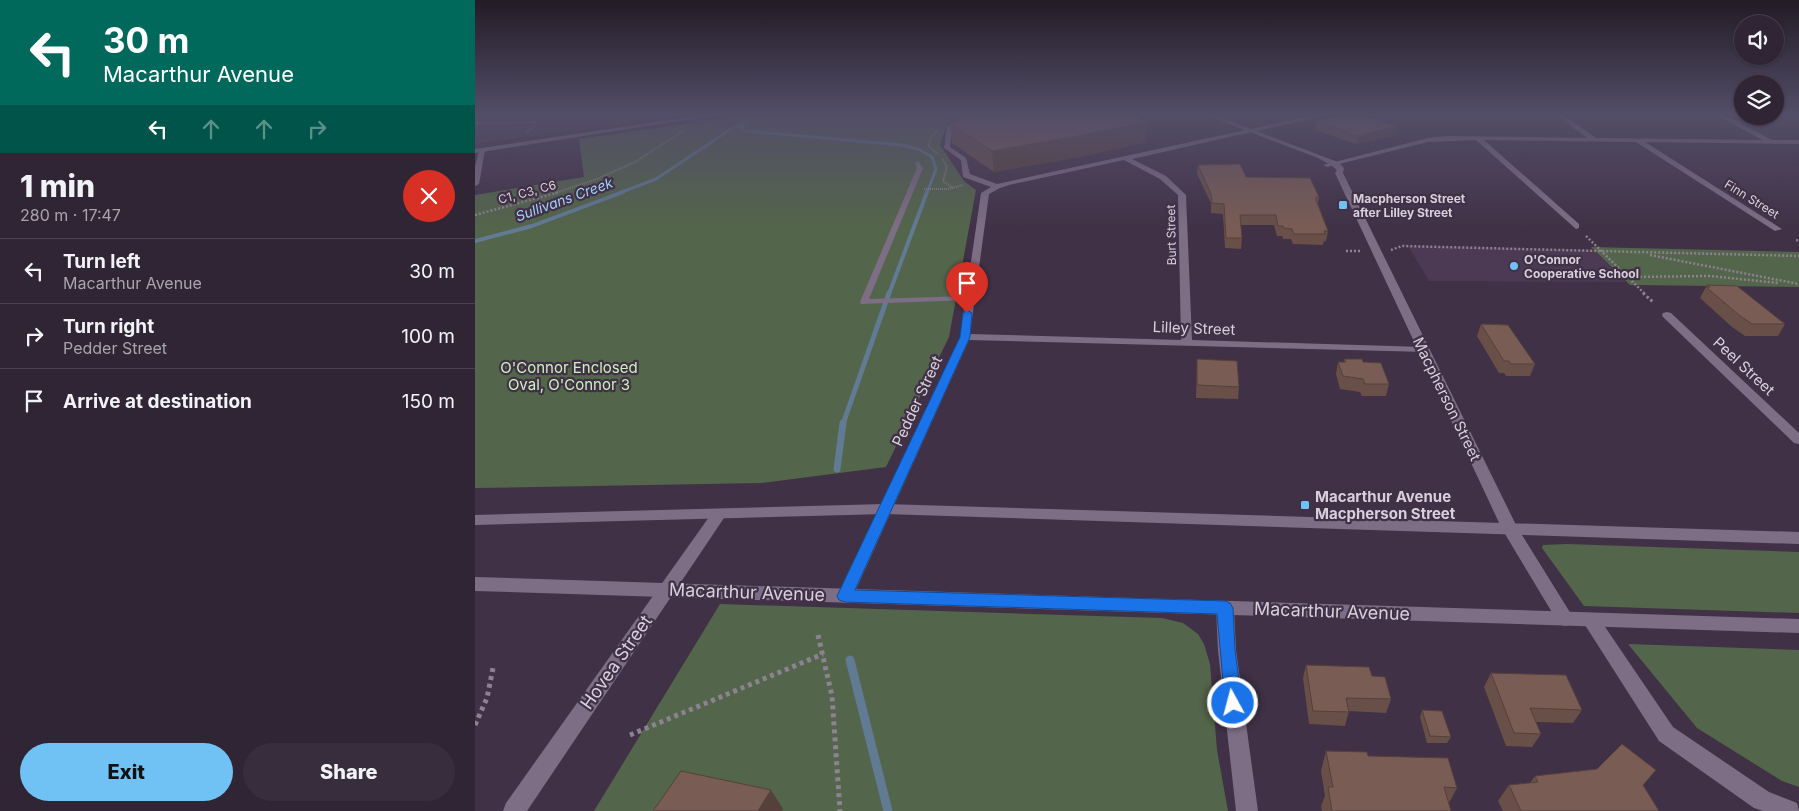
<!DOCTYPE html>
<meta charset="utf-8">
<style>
:root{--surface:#302534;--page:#382d3c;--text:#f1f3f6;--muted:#a8a5ac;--line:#4b424f;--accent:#70c2f4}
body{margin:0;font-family:Inter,sans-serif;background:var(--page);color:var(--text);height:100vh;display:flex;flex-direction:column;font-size:19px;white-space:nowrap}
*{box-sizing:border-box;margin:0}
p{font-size:16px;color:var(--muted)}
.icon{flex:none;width:28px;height:28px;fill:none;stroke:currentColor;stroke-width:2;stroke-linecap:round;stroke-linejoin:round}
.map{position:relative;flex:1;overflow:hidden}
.details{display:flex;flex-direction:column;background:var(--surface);width:475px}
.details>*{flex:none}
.top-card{background:#00695c;color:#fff;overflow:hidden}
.controls{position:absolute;left:1259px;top:15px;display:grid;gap:10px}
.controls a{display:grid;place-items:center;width:50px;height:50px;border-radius:50%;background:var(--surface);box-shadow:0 1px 4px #0004,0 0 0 1px var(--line);font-size:25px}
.pin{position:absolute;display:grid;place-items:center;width:42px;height:42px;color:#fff;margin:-51px -21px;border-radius:50% 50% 50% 0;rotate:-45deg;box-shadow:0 0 5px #0007}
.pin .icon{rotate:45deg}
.me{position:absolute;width:55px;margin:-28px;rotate:353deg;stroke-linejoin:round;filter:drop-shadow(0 0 4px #0008)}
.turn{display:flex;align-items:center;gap:18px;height:105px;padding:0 20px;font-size:22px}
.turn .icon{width:65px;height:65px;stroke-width:2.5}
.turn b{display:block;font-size:35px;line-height:42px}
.lanes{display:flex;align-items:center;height:48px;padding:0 20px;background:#0003;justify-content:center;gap:25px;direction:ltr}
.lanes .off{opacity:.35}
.round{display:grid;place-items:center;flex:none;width:52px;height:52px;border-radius:26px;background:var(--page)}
.headline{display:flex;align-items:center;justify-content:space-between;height:85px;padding:0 20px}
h1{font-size:30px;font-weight:800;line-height:38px}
.cta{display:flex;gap:10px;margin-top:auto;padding:10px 20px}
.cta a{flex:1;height:58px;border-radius:30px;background:var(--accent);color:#111;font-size:20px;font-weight:800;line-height:58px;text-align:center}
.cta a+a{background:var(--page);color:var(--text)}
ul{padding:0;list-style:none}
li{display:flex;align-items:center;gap:15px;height:65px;padding:0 20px;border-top:1px solid var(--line)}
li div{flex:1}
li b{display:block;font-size:19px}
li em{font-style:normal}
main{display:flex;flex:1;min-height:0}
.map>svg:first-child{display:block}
.built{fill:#4c3a54}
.green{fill:#53654a}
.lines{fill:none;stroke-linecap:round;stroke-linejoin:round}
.stream-far4{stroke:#617b94;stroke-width:3}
.stream-far3{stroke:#617b94;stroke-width:4}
.stream-far2{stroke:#617b94;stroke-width:5}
.stream-far1{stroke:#617b94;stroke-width:7}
.stream{stroke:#617b94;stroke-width:9}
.path-far3{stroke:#8d8192;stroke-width:2;stroke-dasharray:1 1;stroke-linecap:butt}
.path-far2{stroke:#8d8192;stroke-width:2.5;stroke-dasharray:2 2;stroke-linecap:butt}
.path-far1{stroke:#8d8192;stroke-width:3;stroke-dasharray:2.5 2.5;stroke-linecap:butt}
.path{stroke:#8d8192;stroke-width:5;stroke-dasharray:4 4;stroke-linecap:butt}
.service{fill:#7e6e85;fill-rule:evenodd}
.minor{fill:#7e6e85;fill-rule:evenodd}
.tertiary{fill:#7e6e85;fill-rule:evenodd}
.secondary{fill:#7e6e85;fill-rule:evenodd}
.wall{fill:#684f48}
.shaded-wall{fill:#55403b}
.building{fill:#795c54;stroke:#55403b}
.route{fill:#1a73e8;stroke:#114b97}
.poi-dot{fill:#70c2f4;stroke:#403146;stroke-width:2}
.labels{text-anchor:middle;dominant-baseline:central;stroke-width:4.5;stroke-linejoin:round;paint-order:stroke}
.far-street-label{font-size:12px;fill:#d8cfdc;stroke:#403146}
.far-poi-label{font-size:12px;font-weight:bold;fill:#d8cfdc;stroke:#403146;text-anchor:start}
.far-water-label{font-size:14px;font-style:italic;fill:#a2d0fd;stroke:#403146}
.street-label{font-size:15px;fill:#d8cfdc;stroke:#403146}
.park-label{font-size:15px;fill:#cdf1bc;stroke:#403146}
.poi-label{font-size:15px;font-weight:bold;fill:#d8cfdc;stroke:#403146;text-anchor:start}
.near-street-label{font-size:18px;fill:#d8cfdc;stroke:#403146}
</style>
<main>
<section class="details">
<div class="top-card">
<div class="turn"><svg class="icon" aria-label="left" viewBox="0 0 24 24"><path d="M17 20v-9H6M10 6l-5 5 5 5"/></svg><div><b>30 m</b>Macarthur Avenue</div></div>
<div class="lanes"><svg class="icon" aria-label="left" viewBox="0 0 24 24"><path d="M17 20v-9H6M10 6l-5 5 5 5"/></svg><svg class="icon off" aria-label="ahead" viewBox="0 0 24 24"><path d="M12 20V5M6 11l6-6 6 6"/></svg><svg class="icon off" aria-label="ahead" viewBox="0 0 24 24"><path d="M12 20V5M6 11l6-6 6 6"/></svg><svg class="icon off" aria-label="right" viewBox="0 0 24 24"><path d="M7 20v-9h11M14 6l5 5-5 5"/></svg></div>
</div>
<div class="headline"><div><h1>1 min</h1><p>280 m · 17:47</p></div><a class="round" style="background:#d93025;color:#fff"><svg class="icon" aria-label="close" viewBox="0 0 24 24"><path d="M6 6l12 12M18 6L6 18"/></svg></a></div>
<ul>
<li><svg class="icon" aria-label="left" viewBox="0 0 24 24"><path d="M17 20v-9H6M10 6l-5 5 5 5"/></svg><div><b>Turn left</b><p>Macarthur Avenue</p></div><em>30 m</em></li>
<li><svg class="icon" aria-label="right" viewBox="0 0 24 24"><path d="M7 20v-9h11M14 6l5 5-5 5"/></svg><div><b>Turn right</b><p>Pedder Street</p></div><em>100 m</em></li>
<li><svg class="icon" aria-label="arrive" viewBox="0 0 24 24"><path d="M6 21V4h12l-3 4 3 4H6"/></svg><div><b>Arrive at destination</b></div><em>150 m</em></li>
</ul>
<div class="cta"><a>Exit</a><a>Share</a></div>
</section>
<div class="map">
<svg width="1324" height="811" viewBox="0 0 1324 811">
<rect width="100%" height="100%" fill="#403146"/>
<g class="built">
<path d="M0,114H209L0,144Z"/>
<path d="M933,246L1118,250L1151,282L954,281Z"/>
</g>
<g class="green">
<path d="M277,114H465L476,121L471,126L465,145L489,181L501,190L474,337L411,467L287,483L0,488V195L109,177L104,139Z"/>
<path d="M1116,247L1324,252V287L1155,285Z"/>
<path d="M1092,544L1324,552V613L1109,606L1067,548L1068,545Z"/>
<path d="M245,604L687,618L708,623L723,634L729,644L735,664L742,750L753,811H119Z"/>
<path d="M1153,644L1324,650V787L1307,781L1222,728Z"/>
</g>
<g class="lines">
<g class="stream-far4">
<path d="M269,123L266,128L270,131L427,145L445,150L457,157L461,169L452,193"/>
<path d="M144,193L181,179L256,129L286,114"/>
</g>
<g class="stream-far3">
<path d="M0,241L57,226L148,192"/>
<path d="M414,294L452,192"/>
</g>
<path class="stream-far2" d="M368,424L414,293"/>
<path class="stream-far1" d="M362,469L368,423"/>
<path class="stream" d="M375,660L413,811"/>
<g class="path-far3">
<path d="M450,114L463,124"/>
<path d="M0,123L60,122L59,127L51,132"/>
<path d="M462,131L456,137L453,146L463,154"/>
<path d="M467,159L472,167L468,181L478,188"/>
<path d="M449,189H473L488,185"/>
<path d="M80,193L122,179L160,162L208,131"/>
</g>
<g class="path-far2">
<path d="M0,215L85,192"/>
<path d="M1111,236L1170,294"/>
<path d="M1321,240L1324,241"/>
<path d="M916,250L927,246L1324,256"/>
<path d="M871,251H887"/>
<path d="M1175,255L1324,284"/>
<path d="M1153,277L1235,276L1304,283"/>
</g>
<path class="path-far1" d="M1168,293L1178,302"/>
<g class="path">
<path d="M343,635L357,696L365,811"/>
<path d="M0,725L12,698L18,668"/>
<path d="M155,735L348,654"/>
</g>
<path class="service" d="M440,162H444L448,168L394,299L495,296L499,298L495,300L386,304L385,302L442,168Z"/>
<g class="minor">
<path d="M844,114H857L657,159L691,176L711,195L717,340L948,347L954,350L952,352L494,340L378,596L376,601L370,603L364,601L362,596L485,337L506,193L516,187L488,177L486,160L469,148L472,126L493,121V123L477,128L475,147L491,158L495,174L522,184ZM649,160L685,179L703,195L706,340L495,334L514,194L525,188L534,185Z"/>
<path d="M1080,114H1087L1121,138L1288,140L1239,114H1247L1297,140H1324V144L1170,142L1307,229L1300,231L1161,142L1009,140L1104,224V228L1101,229L1001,140L953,142L852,167L848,165L953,138L973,136L1112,138Z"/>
<path d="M7,148L10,150L4,184L0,186V167L4,150Z"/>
<path d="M1192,312L1196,313L1324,433V444L1319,443L1188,317L1187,315L1188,313Z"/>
<path d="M244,509L249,510L251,514L249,518L52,811H28L31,803L239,510Z"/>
<path d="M750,601L756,603L759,608L761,650L783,811H761L743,650L741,608L744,603Z"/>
<path d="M1116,613L1122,615L1198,727L1294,792L1322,803L1324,811H1288L1279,808L1184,741L1110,625L1107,620L1110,615Z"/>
</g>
<g class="tertiary">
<path d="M234,114H251L0,153V149Z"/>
<path d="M728,114H737L847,156L863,162L869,168L868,173L1042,527L1096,614L1099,619L1096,624L1090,626L1084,624L1027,529L860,173L862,170L857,166L843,158Z"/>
</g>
<g class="secondary">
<path d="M410,504L1324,532V544L410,514L0,525V515Z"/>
<path d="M0,577L1324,619V633L0,591Z"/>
</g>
</g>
<g class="wall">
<path d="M476,114H654L672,142L604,157L519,172L477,143L475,123L482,122V118Z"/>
<path d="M842,121L921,126L920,135L881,144L840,130Z"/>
<path d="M723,165L771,177L844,197L843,204L853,231L851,241H849L848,245L818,244L816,239H808L807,236H802L799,225H766L767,238L766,249L750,248L748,214L736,213V203L722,174Z"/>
<path d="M1232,285L1310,324L1303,336H1270L1257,327L1225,298Z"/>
<path d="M1006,324L1060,364L1055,376H1031L1029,373H1024L1002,336Z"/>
<path d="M722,359L764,387L763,399L721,398Z"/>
<path d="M869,359L888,362L914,384L911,396H887L885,392L865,389L861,374L863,362H869Z"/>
<path d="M831,665L897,676L916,699L911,713L874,711L870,726L834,724L828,678Z"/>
<path d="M1016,673L1107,710L1098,723L1061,722L1066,734L1057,747L1031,746L1009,687Z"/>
<path d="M947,710L976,737L972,743H952L945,717Z"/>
<path d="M851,751L893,756L982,788L974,803L976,811H847L846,806L850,796L846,771Z"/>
<path d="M1060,776L1168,786L1184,811H1028L1023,801L1034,785L1055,783Z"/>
</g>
<g class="shaded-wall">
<path d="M672,122V142L604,157L519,172L517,151Z"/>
<path d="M921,126L920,135L881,144L883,136Z"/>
<path d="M296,790L308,809L307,811H283Z"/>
</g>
<g class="building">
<path d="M486,114H654L672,122L603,136L517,151L475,123L487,121L482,118L491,116Z"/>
<path d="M873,114H884L921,126L883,136L842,121Z"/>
<path d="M765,164L771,177L835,178L844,197H841V200L853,231H849L850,234H819L817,229L809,228L808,226H803L801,215H765L767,238H751L749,204L737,203L736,194L723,165Z"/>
<path d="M1232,285L1262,286L1310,324H1277L1264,315L1231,287H1235Z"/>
<path d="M1006,324L1033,325L1060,364H1036L1034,361H1029Z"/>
<path d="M722,359L762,361L764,387L722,385Z"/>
<path d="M869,359H887L888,362L906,363L914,384H890L888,379L868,376L863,362H871Z"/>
<path d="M831,665L894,667L897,676L910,677L916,699L871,698L874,712L838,711Z"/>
<path d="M1016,673L1091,675L1107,710L1055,708L1066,734L1039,733Z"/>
<path d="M947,710L967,711L976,737L955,736Z"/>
<path d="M1147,744L1181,770L1168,785L1184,811H1046L1034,785L1063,782L1060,776L1122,769Z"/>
<path d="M851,751L892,752L893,756L973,758L982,788L969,787L976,811H857L853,787H858Z"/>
<path d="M206,771L296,790L283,811H284H178Z"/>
</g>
<linearGradient id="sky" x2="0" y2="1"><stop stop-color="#231b26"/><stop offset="0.5" stop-color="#534e68"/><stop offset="1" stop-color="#534e68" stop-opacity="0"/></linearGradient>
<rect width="1324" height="228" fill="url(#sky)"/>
<path class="route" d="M492,310L497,313L495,337L380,590L750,601L755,603L758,608L760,650L767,703L765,708L758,711L752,708L750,703L742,614L370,602L364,600L362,596L485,337L488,313Z"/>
<g class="poi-dot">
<rect x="863" y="200" width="10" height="10" rx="2.5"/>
<circle cx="1039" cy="266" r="5"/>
<rect x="825" y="500" width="10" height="10" rx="2.5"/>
</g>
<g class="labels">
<g class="far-street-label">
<text transform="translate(52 192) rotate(-15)">C1, C3, C6</text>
<text transform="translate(1277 199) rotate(32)">Finn Street</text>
<text transform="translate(696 235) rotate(-91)">Burt Street</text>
</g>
<g class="far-poi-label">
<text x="878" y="198">Macpherson Street<tspan x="878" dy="14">after Lilley Street</tspan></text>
<text x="1049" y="259">O'Connor<tspan x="1049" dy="14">Cooperative School</tspan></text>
</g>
<g class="far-water-label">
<text transform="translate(89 199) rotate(-20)">Sullivans Creek</text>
</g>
<g class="street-label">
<text transform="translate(719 328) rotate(2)">Lilley Street</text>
<text transform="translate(1269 366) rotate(43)">Peel Street</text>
<text transform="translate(972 399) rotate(64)">Macpherson Street</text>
<text transform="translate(442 401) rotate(-65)">Pedder Street</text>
</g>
<g class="park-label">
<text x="94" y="367">O'Connor Enclosed<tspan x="94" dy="17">Oval, O'Connor 3</tspan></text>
</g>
<g class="poi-label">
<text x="840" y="496">Macarthur Avenue<tspan x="840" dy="17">Macpherson Street</tspan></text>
</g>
<g class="near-street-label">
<text transform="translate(272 592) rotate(2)">Macarthur Avenue</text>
<text transform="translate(857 611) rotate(2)">Macarthur Avenue</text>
<text transform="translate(141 662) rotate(-55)">Hovea Street</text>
</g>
</g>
</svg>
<div class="controls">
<a><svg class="icon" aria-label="sound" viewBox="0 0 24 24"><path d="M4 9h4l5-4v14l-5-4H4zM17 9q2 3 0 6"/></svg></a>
<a><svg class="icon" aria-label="layers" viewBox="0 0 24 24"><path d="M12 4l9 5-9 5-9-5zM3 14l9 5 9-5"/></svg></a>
</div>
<div class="pin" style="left:492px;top:313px;background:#d93025"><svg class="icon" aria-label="arrive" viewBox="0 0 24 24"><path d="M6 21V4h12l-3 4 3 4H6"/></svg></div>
<svg class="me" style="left:758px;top:703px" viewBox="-20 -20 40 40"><circle r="17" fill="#1a73e8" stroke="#fff" stroke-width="3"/><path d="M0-11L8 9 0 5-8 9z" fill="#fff"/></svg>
</div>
</main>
